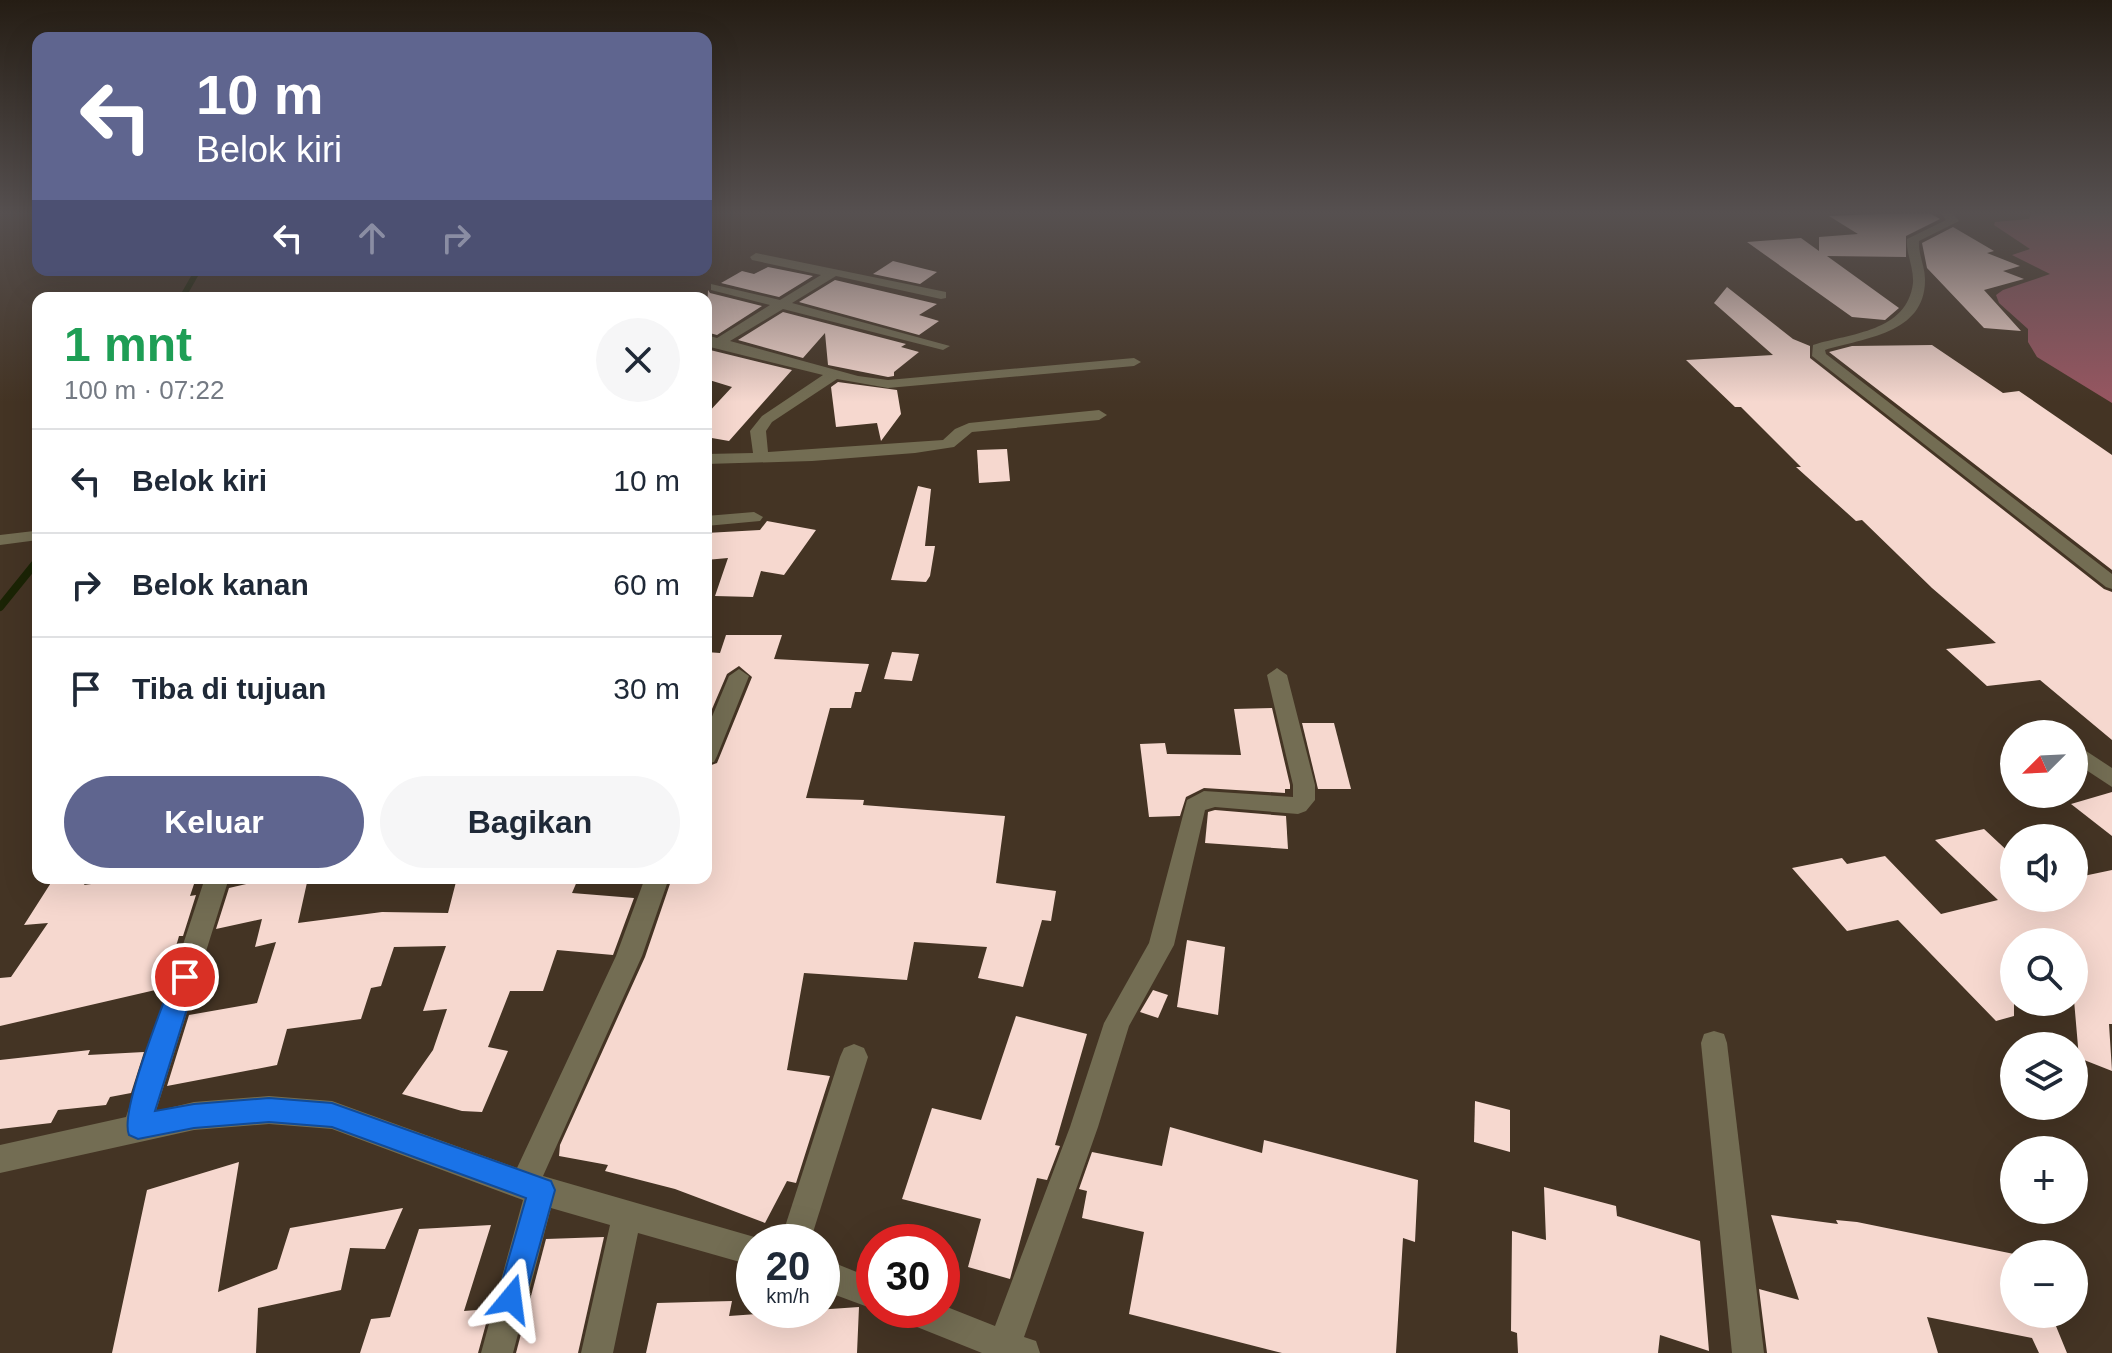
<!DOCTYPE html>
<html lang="id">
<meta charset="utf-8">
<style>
:root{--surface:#fff;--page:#f6f6f7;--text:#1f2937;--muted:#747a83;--line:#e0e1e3;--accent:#5f658f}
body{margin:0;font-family:Arial,sans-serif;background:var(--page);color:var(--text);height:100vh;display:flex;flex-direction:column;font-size:30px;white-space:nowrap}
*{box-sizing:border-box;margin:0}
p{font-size:26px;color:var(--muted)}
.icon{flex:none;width:44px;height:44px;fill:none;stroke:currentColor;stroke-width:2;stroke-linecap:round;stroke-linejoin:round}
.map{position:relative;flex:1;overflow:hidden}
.drawer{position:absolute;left:32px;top:292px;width:680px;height:592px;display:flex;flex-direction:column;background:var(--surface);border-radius:16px;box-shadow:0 8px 32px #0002}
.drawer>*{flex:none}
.hud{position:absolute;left:32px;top:32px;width:680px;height:244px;border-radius:16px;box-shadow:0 8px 32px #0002;background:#5f658f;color:#fff;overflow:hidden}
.needle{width:52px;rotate:246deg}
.buttons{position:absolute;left:2000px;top:720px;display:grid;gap:16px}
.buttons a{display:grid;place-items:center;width:88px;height:88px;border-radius:50%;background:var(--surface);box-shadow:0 8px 32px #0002;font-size:40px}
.speed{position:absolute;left:736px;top:1224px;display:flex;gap:16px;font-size:40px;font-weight:700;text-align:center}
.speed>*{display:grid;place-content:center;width:104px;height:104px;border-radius:50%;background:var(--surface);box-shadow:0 8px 32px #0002;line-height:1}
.speed small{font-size:20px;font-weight:400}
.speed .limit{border:12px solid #d22;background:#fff;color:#111}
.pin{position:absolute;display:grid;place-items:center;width:68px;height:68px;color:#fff;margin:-34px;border:4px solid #fff;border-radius:50%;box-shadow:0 2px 8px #0007}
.me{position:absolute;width:88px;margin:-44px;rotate:16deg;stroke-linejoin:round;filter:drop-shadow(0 0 6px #0008)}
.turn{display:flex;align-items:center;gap:28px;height:168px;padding:0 32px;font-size:36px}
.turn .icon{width:104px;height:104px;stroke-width:2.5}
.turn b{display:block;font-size:56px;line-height:68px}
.lanes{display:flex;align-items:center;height:76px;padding:0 32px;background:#0003;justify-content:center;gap:40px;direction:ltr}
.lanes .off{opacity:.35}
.round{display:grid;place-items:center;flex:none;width:84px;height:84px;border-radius:42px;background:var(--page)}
.head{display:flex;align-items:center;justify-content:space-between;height:136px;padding:0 32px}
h1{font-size:48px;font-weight:800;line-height:60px;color:#1e9e55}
.primary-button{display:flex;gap:16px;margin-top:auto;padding:16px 32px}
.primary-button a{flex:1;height:92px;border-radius:48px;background:var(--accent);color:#fff;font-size:32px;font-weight:800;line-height:92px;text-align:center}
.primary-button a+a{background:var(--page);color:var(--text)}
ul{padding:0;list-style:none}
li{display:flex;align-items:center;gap:24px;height:104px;padding:0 32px;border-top:2px solid var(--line)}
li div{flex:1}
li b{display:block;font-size:30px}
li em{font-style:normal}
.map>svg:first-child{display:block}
.forest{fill:#975661}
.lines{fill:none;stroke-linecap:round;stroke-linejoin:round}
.stream-far1{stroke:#1b2405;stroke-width:6}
.stream{stroke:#1b2405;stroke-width:8}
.building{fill:#f6d8cf}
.minor{fill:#736d53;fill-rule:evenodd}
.route{fill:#1a73e8;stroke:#114b97;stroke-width:2}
</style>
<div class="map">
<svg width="2112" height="1353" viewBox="0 0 2112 1353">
<rect width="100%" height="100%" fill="#443424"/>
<path class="forest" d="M2032,212H2112V403L2037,357L2028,342V329L1999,303L1996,295L2003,290L2050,274L2012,255L2030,249L1994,225L1995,222L2029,219Z"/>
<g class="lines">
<path class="stream-far1" d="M182,298L198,270"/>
<path class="stream" d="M0,607L38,560"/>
</g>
<g class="building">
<path d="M1928,212L1940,219L1906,236V257L1827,256L1899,308L1885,320L1852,317L1747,242L1801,238L1819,251V237L1858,234L1829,216Z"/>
<path d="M1953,227L1994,251L1987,253L2020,266L2003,271L2024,279L1984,290L2021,331L1984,328L1927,268L1922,243Z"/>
<path d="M893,261L937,272L920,284L873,274Z"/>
<path d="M768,267L813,276L779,297L721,283L742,271L754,274Z"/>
<path d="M835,280L937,304L919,315L939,321L919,335L799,302Z"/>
<path d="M1727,287L1793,339L1810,346V358L2104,589L2112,592V740L2040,680L1987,686L1946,649L1996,643L1932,588L1862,520L1856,521L1796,467H1801L1741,407H1735L1686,360L1773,355L1714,303Z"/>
<path d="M708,290L710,293L762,306L717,335L706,332Z"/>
<path d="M783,312L906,344L901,347L919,352L894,372V376L888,377L828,365L825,333L803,358L738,340Z"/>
<path d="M1932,345L2003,393L2019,391L2112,455V570L1829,352L1852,346Z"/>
<path d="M706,349L792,370L729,441L706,437V415L732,387L706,379Z"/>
<path d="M838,382L897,390L901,414L881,441L877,423L836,427L831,387Z"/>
<path d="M1007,449L1010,481L979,483L977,450Z"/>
<path d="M918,486L931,489L925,546H935L930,576L926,582L891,580Z"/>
<path d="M767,521L816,530L784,575L761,571L753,597L715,596L728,558L706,560V533L760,530Z"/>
<path d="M726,635H782L774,659L869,664L861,692H855L851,708H830L806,798L864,800L863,805L1005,816L996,883L1056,891L1051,921L1042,920L1023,987L978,978L987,947L914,942L907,980L804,973L787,1070L830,1076L796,1183L787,1181L765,1223L675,1189L605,1171L608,1165L559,1156L560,1145L645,957L672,878H706V767L717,763L752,677L739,666L727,674L706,723V652L720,653Z"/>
<path d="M892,652L919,654L912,681L884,679Z"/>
<path d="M1272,708L1290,785V789H1285V793L1204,788L1186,797L1180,816L1149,817L1140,744L1165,743L1167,754L1241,755L1234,709Z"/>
<path d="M1302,723H1334L1351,789H1318Z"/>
<path d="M2112,792V836L2071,804Z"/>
<path d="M1215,810L1286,816L1288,849L1205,843L1208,812Z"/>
<path d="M1984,829L2014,857V898H2074V878L2112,870V1024H2109L2112,1071L2079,1058L2074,1000V942H2014V1016L1996,1021L1898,920L1847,931L1792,868L1842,858L1847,864L1885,856L1941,914L1998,900L1935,840Z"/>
<path d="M54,878H88L84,885L135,878H196L190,896L196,895L183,936H179L164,988L0,1026V978L11,977L48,923L24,925Z"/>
<path d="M272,878H308L298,923L382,912L448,913L457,878L578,879L572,893L634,898L613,955L557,950L543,991H510L488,1047L508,1051L482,1112L462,1111L402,1094L433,1050L447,1009L423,1011L446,946L394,947L381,986L371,988L361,1019L287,1029L277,1065L167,1086L189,1015L257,1003L276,942L255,947L262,919L216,929L229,888Z"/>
<path d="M1187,940L1225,947L1218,1015L1177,1007Z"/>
<path d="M1153,990L1168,995L1158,1018L1140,1012Z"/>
<path d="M1016,1016L1087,1034L1055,1145L1060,1146L1047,1180L1037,1178L1010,1279L968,1267L981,1219L902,1199L932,1108L981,1120Z"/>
<path d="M90,1050L88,1055L144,1052L131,1093L110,1097L106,1105L58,1110L51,1123L0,1129V1060Z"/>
<path d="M1475,1101L1510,1110V1152L1474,1142Z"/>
<path d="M1170,1127L1262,1153L1264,1140L1418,1180L1415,1242L1403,1238L1396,1353H1282L1129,1314L1144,1232L1082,1218L1087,1191L1079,1189L1092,1152L1162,1166Z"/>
<path d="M239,1162L218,1292L277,1269L290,1228L403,1208L385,1249L350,1248L341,1290L258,1308L256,1353H112L147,1190Z"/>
<path d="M1544,1187L1616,1206L1617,1216L1700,1241L1709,1351L1660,1335L1658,1353H1518L1517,1333L1511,1331L1512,1231L1546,1240Z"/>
<path d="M1771,1215L1838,1224L1836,1220L1857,1222L2014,1254V1314H2051L2067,1353H2039L2032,1338L1927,1317L1938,1353H1767L1759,1289L1799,1300Z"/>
<path d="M491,1225L464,1311L490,1309L478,1353H360L371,1319L390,1317L419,1229Z"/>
<path d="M604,1237L578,1353H516L546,1239Z"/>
<path d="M732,1301L729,1316L859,1307L857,1353H646L657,1303Z"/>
</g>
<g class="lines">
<g class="minor">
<path d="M1940,212H1952L1959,221L1919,241C1918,254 1925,266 1925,279C1926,334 1864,338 1825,350L1826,354L2112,574V589L2106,587L1812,356L1813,345C1851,333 1907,332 1913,283C1914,268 1906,254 1907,239L1946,220Z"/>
<path d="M756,253L946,292V298L941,299L836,276L792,303L950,346L943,350L783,309L730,341L858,376L888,380L1134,358L1141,362L1134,366L888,388L837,379L772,422L766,431L768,452L943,440L955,429L969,423L1099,410L1107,415L1099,420L972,432L954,447L915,453L812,461L706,464V454L753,453L750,431L762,416L823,375L706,346V335L717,338L770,305L711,290V284L780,300L821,275L752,260L750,257Z"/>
<path d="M754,512L763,517L760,521L706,526V516Z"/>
<path d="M34,531L38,532V540L0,545V535Z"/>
<path d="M1277,668L1287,675L1315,785V800L1306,811L1298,814L1215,807L1205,810L1174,945L1129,1026L1098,1127L1024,1337L1036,1341L1040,1353H982L902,1321L897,1310H942V1305L995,1326L1070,1127L1104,1023L1149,943L1187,800L1204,791L1293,797V785L1267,675Z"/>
<path d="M739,669L749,676L717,756L714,762L706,764V731L729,676Z"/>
<path d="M2044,721L2051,723L2062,734H2037L2034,728L2037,723Z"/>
<path d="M2074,743L2112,768V787L2074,762Z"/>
<path d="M205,878H229L156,1111L194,1102L269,1096L332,1101L517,1168L616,956L645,878H669L642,956L543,1176L765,1240L754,1242V1266L638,1233L613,1353H581L610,1225L551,1208L513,1353H481L523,1200L332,1129L269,1124L194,1130L0,1173V1145L126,1117Z"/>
<path d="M1714,1031L1724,1034L1727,1043L1764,1353H1732L1701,1043L1704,1034Z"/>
<path d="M854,1044L864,1048L868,1057L810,1242H780L840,1057L844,1048Z"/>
<path d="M822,1258L874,1279L876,1310L822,1290Z"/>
</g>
</g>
<linearGradient id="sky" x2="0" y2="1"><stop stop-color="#251d14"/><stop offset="0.53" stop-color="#565050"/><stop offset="1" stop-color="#565050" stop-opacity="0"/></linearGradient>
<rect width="2112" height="402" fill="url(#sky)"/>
<path class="route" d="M185,966L193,969L197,977L155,1111L194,1104L269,1098L332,1103L551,1181L555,1190L522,1309L511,1313L501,1309L497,1299L526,1198L332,1127L269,1122L194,1128L138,1139L129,1135C119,1112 163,1006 173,977L177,969Z"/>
</svg>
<div class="buttons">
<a><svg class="needle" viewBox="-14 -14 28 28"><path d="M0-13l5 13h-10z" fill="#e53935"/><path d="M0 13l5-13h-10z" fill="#747a83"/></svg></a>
<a><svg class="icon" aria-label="sound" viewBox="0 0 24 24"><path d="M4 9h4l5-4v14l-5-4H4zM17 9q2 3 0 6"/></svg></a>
<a><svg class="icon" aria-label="search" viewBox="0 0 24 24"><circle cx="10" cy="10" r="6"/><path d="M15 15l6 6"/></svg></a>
<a><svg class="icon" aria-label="layers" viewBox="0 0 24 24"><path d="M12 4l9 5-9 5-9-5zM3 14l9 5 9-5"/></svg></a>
<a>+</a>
<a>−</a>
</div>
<div class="speed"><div>20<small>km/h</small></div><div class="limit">30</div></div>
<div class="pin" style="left:185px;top:977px;background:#d93025"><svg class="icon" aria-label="arrive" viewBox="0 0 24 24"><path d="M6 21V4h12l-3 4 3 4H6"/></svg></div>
<svg class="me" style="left:511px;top:1299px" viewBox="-20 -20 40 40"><path d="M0-17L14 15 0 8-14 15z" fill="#1a73e8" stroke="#fff" stroke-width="4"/></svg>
<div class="hud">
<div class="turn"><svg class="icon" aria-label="left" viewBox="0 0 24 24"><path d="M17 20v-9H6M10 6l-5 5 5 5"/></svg><div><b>10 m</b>Belok kiri</div></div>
<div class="lanes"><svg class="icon" aria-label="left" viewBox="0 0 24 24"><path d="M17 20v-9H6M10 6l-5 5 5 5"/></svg><svg class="icon off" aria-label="ahead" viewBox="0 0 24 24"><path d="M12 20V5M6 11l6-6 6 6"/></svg><svg class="icon off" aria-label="right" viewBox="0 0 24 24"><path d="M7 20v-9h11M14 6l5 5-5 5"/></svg></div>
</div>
<section class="drawer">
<div class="head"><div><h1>1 mnt</h1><p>100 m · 07:22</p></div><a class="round"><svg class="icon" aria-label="close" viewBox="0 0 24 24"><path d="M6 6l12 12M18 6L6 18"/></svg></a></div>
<ul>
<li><svg class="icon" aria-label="left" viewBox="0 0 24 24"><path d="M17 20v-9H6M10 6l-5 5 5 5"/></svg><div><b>Belok kiri</b></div><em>10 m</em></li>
<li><svg class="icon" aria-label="right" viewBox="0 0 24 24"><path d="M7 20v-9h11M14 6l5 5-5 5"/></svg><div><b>Belok kanan</b></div><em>60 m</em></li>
<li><svg class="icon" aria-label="arrive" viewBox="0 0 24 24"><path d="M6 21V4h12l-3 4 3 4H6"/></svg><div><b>Tiba di tujuan</b></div><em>30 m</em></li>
</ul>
<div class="primary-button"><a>Keluar</a><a>Bagikan</a></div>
</section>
</div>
